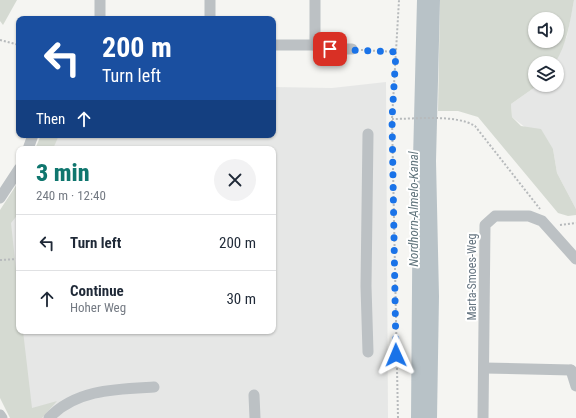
<!DOCTYPE html>
<meta charset="utf-8">
<style>
:root{--surface:#fff;--page:#f2f2f3;--text:#1f2937;--muted:#747a83;--line:#e0e1e3;--accent:#0f766e}
body{margin:0;font-family:"Roboto Condensed",sans-serif;background:var(--page);color:var(--text);height:100vh;display:flex;flex-direction:column;font-size:15px;white-space:nowrap}
*{box-sizing:border-box;margin:0}
p{font-size:13px;color:var(--muted)}
.icon{flex:none;width:22px;height:22px;fill:none;stroke:currentColor;stroke-width:2;stroke-linecap:round;stroke-linejoin:round}
.map{position:relative;flex:1;overflow:hidden}
.drawer{position:absolute;left:16px;top:146px;width:260px;height:188px;display:flex;flex-direction:column;background:var(--surface);border-radius:8px;box-shadow:0 1px 3px #0004}
.drawer>*{flex:none}
.banner{position:absolute;left:16px;top:16px;width:260px;height:122px;border-radius:8px;box-shadow:0 1px 3px #0004;background:#1a4fa0;color:#fff;overflow:hidden}
.buttons{position:absolute;left:528px;top:12px;display:grid;gap:8px}
.buttons a{display:grid;place-items:center;width:36px;height:36px;border-radius:50%;background:var(--surface);box-shadow:0 1px 3px #0004;font-size:20px}
.pin{position:absolute;display:grid;place-items:center;width:34px;height:34px;color:#fff;margin:-17px;border-radius:8px;box-shadow:0 2px 6px #0006}
.me{position:absolute;width:44px;margin:-22px;rotate:359deg;stroke-linejoin:round;filter:drop-shadow(0 0 3px #0008)}
.turn{display:flex;align-items:center;gap:14px;height:84px;padding:0 20px;font-size:18px}
.turn .icon{width:52px;height:52px;stroke-width:2.5}
.turn b{display:block;font-size:28px;line-height:34px}
.then{display:flex;align-items:center;height:38px;padding:0 20px;background:#0003;gap:8px;font-size:15px}
.round{display:grid;place-items:center;flex:none;width:42px;height:42px;border-radius:21px;background:var(--page)}
.overview{display:flex;align-items:center;justify-content:space-between;height:68px;padding:0 20px}
h1{font-size:24px;font-weight:800;line-height:30px;color:var(--accent)}
ul{padding:0;list-style:none}
li{display:flex;align-items:center;gap:12px;height:56px;padding:0 20px;border-top:1px solid var(--line)}
li div{flex:1}
li b{display:block;font-size:15px}
li em{font-style:normal}
.map>svg:first-child{display:block}
.built{fill:#e6e7e6}
.green{fill:#d5dad2;fill-rule:evenodd}
.water{fill:#b8c2c7}
.lines{fill:none;stroke-linecap:round;stroke-linejoin:round}
.path{stroke:#b7babc;stroke-width:2;stroke-dasharray:2 2;stroke-linecap:butt}
.minor{stroke:#bcc1c4;stroke-width:11}
.route{stroke:#1a73e8;stroke-width:7;stroke-dasharray:0 12.6}
.labels{text-anchor:middle;dominant-baseline:central;stroke-width:4;stroke-linejoin:round;paint-order:stroke}
.street-label{font-size:12px;fill:#667581;stroke:#fff}
.water-label{font-size:13px;font-style:italic;fill:#62767e;stroke:#fff}
</style>
<div class="map">
<svg width="576" height="418" viewBox="0 0 576 418">
<rect width="100%" height="100%" fill="#f5f5f2"/>
<g class="built">
<path d="M574,0H576V209L557,173L553,149L512,117L511,104L538,85H557V63H555L567,36Z"/>
<path d="M386,82L388,418H22L0,228L19,197V331H273V149H41L46,135H273V87L332,88Z"/>
</g>
<g class="green">
<path d="M0,0H17L3,25L0,21Z"/>
<path d="M440,0H574C570,22 567,44 555,63H535V85H538L511,104L512,117L521,126L541,129L553,149L557,173L576,209V215L568,216L558,213L478,117L458,111H438ZM535,19H557V41H535Z"/>
<path d="M41,135H59L53,149H35Z"/>
<path d="M19,181V213L11,223L19,297V331H23L32,408L57,401L42,418H10L0,398V210Z"/>
</g>
<path class="water" d="M417,0H440L436,161L439,296L437,418H411L413,159Z"/>
<g class="lines">
<g class="path">
<path d="M0,40L19,45"/>
<path d="M361,50L396,52"/>
<path d="M392,119C415,119 456,114 475,126L540,209"/>
<path d="M560,225L576,223"/>
<path d="M0,260L19,259"/>
<path d="M398,418L392,119L399,0"/>
</g>
<g class="minor">
<path d="M100,19V0"/>
<path d="M210,19V0"/>
<path d="M273,45H315L319,49H352"/>
<path d="M315,45V0"/>
<path d="M28,149L33,135"/>
<path d="M0,198L19,169"/>
<path d="M368,352L366,286L368,134"/>
<path d="M484,368L571,370"/>
<path d="M571,370L576,386"/>
<path d="M254,395L255,418"/>
<path d="M0,415L2,418"/>
<path d="M49,418C76,389 117,389 154,387"/>
<path d="M483,418L485,225L495,216H529L542,221L576,259"/>
</g>
</g>
<g class="lines">
<path class="route" d="M330,49L396,52L392,119L396,355"/>
</g>
<g class="labels">
<g class="street-label">
<text transform="translate(472 277) rotate(-90)">Marta-Smoes-Weg</text>
</g>
<g class="water-label">
<text transform="translate(413 209) rotate(-90)">Nordhorn-Almelo-Kanal</text>
</g>
</g>
</svg>
<div class="buttons">
<a><svg class="icon" aria-label="sound" viewBox="0 0 24 24"><path d="M4 9h4l5-4v14l-5-4H4zM17 9q2 3 0 6"/></svg></a>
<a><svg class="icon" aria-label="layers" viewBox="0 0 24 24"><path d="M12 4l9 5-9 5-9-5zM3 14l9 5 9-5"/></svg></a>
</div>
<div class="pin" style="left:330px;top:49px;background:#d93025"><svg class="icon" aria-label="arrive" viewBox="0 0 24 24"><path d="M6 21V4h12l-3 4 3 4H6"/></svg></div>
<svg class="me" style="left:396px;top:355px" viewBox="-20 -20 40 40"><path d="M0-17L14 15 0 8-14 15z" fill="#1a73e8" stroke="#fff" stroke-width="4"/></svg>
<div class="banner">
<div class="turn"><svg class="icon" aria-label="left" viewBox="0 0 24 24"><path d="M17 20v-9H6M10 6l-5 5 5 5"/></svg><div><b>200 m</b>Turn left</div></div>
<div class="then">Then<svg class="icon" aria-label="ahead" viewBox="0 0 24 24"><path d="M12 20V5M6 11l6-6 6 6"/></svg></div>
</div>
<section class="drawer">
<div class="overview"><div><h1>3 min</h1><p>240 m · 12:40</p></div><a class="round"><svg class="icon" aria-label="close" viewBox="0 0 24 24"><path d="M6 6l12 12M18 6L6 18"/></svg></a></div>
<ul>
<li><svg class="icon" aria-label="left" viewBox="0 0 24 24"><path d="M17 20v-9H6M10 6l-5 5 5 5"/></svg><div><b>Turn left</b></div><em>200 m</em></li>
<li><svg class="icon" aria-label="ahead" viewBox="0 0 24 24"><path d="M12 20V5M6 11l6-6 6 6"/></svg><div><b>Continue</b><p>Hoher Weg</p></div><em>30 m</em></li>
</ul>
</section>
</div>
